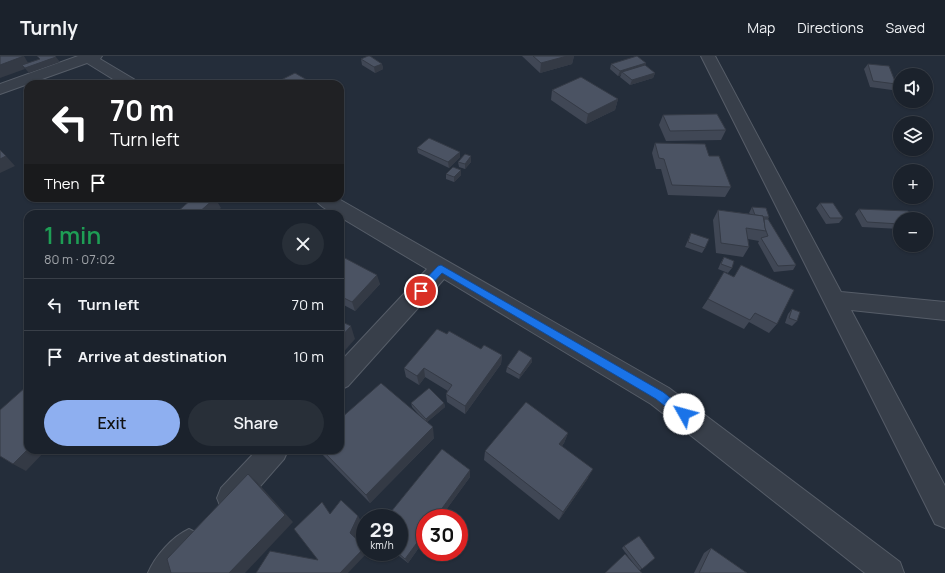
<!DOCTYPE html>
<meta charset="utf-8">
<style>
:root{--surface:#1b222c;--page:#282f38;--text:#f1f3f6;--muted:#a0a4a9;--line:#393f48;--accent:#8eaff0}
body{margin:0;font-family:Manrope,sans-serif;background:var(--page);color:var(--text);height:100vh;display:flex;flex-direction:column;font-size:15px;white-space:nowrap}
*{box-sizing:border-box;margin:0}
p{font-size:13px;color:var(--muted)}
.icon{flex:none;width:22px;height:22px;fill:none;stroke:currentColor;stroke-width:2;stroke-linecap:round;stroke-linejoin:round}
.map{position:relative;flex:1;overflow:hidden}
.details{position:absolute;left:24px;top:154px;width:320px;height:244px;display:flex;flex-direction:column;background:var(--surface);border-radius:12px;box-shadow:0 1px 3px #0004,0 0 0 1px var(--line)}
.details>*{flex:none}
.banner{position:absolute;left:24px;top:24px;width:320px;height:122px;border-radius:12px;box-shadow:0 1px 3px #0004,0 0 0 1px var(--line);background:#202124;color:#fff;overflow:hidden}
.controls{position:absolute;left:893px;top:12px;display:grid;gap:8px}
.controls a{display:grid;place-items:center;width:40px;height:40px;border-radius:50%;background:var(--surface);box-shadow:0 1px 3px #0004,0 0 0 1px var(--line);font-size:20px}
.speed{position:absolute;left:356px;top:453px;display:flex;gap:8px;font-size:20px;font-weight:700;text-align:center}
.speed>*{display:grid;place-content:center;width:52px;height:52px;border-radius:50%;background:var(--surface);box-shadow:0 1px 3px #0004,0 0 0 1px var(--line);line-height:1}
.speed small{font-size:10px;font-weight:400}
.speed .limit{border:6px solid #d22;background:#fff;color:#111}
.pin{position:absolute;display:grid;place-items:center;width:34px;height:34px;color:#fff;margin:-17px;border:2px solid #fff;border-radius:50%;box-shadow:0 1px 4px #0007}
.me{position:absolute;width:44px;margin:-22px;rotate:308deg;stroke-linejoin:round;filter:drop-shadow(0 0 3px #0008)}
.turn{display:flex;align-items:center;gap:14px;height:84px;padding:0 20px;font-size:18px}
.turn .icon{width:52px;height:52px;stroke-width:2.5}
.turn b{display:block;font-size:28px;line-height:34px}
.then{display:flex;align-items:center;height:38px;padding:0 20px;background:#0003;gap:8px;font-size:15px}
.round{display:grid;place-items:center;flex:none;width:42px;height:42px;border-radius:21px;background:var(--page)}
.overview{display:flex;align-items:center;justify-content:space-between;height:68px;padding:0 20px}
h1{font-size:24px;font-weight:600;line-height:30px;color:#1e9e55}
.cta{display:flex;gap:8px;margin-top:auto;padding:8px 20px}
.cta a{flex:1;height:46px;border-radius:24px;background:var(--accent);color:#111;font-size:16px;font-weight:600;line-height:46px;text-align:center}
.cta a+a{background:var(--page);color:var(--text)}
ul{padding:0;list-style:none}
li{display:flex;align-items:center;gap:12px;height:52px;padding:0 20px;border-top:1px solid var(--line)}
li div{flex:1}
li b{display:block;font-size:15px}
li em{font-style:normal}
header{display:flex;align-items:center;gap:24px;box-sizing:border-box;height:56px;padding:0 20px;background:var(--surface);border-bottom:1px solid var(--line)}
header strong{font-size:19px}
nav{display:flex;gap:22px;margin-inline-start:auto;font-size:14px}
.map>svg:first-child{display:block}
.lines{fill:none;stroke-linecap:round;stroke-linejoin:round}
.minor-casing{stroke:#565d68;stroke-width:2}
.minor{fill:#383f4a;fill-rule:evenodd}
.wall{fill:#404755}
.shaded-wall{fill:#343a45}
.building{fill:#4b5363;stroke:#343a45}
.route{fill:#1a73e8;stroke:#114b97}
</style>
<header>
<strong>Turnly</strong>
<nav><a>Map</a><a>Directions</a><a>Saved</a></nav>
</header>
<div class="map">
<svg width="945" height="517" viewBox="0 0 945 517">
<rect width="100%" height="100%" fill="#242d3a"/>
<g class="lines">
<defs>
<g id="minor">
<path d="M78,0H102L100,3L137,25L139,28H121L87,7L0,38V28Z"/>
<path d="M701,0H715L841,236L945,246V264L851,254L945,430V472L935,468Z"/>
<path d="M314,142H337L669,332L900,506L904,517H865L651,348L444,223L348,330L340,334V306L427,213L340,161V158C332,158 318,149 314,142Z"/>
<path d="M257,394H288L284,403L241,452L231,456L221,452L217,442L221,432Z"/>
<path d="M189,473L199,478L204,488L199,498L183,517H148C155,500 172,481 189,473Z"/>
</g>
</defs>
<use href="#minor" class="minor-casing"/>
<use href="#minor" class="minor"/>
</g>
<g class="wall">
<path d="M522,0H574L572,8L540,17Z"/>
<path d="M361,3L382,8L383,13L375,17L362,9Z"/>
<path d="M646,7L645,9L655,17L653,22L630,29L620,21L621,19L618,20L610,13L611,8Z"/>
<path d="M868,8L896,28L892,34L870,31L864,13Z"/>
<path d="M552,34L618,43L615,54L586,68L551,44Z"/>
<path d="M663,59L726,74L721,84L666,85L659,69Z"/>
<path d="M655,87L709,100L731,131L725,141L668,139L661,113H656L652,97Z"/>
<path d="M417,92L460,101L449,112L418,97Z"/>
<path d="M458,106H471L465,113L459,111Z"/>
<path d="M461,114V119L454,126L446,123V118Z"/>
<path d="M820,147L843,162L839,167L826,168L816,152Z"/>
<path d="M752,151L769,161L768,163L796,209L793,214L774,216L758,187L759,185L748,183L749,191L743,201L716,197L713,164L718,154L750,158L749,157Z"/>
<path d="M859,153L900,163V173L862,171L855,158Z"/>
<path d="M691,177L705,192L702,197L685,191Z"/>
<path d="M340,200L380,228L355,255L340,247Z"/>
<path d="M724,201L732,212L728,217L718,213L721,206Z"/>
<path d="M734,220L777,268L769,277L749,266L744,273L702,252L708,243Z"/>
<path d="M792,253L797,265L792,270L785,267L788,258Z"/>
<path d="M447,278L481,293L502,299L501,308L465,358L447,346L446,338L448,335L425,321L419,329L406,321L404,312Z"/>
<path d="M532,302V306L519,323L506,316L507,311Z"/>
<path d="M411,347H444L445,351L427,366L434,382L370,447L320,396L319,394H340L423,363L412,351Z"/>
<path d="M568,377L564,387L562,390L588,422L559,464L484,404L485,395Z"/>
<path d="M442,393L470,414V421L440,462H425V483L408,507L394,496H399V462H386Z"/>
<path d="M624,490L655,502L639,515L622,492Z"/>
<path d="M711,492L747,517H694L704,497Z"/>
</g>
<g class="shaded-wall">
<path d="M24,0L30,10L56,1L60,6L29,17L22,9L25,13L0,22V9Z"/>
<path d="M567,0H574L572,8L540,17L541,7Z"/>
<path d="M646,7L645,12L622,16L621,19L618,20L620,15Z"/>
<path d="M382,8L383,13L375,17L374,11Z"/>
<path d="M655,17L653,22L630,29L632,24Z"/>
<path d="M618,43L615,54L586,68L588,58Z"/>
<path d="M460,96V101L449,112L448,106Z"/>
<path d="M6,100L15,110L0,117V103Z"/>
<path d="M471,100V106L465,113V108Z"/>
<path d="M461,114V119L454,126V121Z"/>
<path d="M215,142L221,152L214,158H197Z"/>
<path d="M377,219L380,228L355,255L352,246Z"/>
<path d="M351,270L355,283L340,300V282Z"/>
<path d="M502,299L501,308L465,358V350Z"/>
<path d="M532,302V306L519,323L520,319Z"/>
<path d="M424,312L425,321L419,329L417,320Z"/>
<path d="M444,347L445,351L426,367V363Z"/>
<path d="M433,371L434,382L370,447L366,439Z"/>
<path d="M568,377L564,387L556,398L559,388Z"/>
<path d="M28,393V394H46L26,415L13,408Z"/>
<path d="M593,413L588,422L559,464L563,456Z"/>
<path d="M470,414V421L440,462H435Z"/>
<path d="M248,418L257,426L293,466L245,517H229Z"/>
<path d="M358,460L361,465L354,482L350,477Z"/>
<path d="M425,476V483L408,507L405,503Z"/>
<path d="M365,491V496H368L348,517H340Z"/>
</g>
<g class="building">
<path d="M0,0H24L0,9Z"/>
<path d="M37,0H55L56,1L25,12L22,9L40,3Z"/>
<path d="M368,0H370L382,8L374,11L361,3Z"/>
<path d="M533,0H567L541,7Z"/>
<path d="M637,0L646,7L620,15L611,8Z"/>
<path d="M868,8L889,10L896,28L873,25Z"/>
<path d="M645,9L655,17L632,24L622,16Z"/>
<path d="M295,17L314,28H273Z"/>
<path d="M581,21L618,43L588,58L552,34Z"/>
<path d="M717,58L726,74L670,75L663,59Z"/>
<path d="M429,82L460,96L448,106L417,92Z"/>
<path d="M655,87L705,88L709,100H719L731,131L672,129L664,103L659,102Z"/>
<path d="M0,94L6,100L0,103Z"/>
<path d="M465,98L471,100L465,108L458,106Z"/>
<path d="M453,111L461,114L454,121L446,118Z"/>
<path d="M193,142H215L197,158H175Z"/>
<path d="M820,147H833L843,162H830Z"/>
<path d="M752,151L766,152L769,161H763V160L755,159Z"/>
<path d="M859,153L908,155L913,163H900V168L867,166Z"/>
<path d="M718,154L763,160L766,175L746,172L749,191L721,187Z"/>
<path d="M764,163H768L796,209L778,210L761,182L768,180L765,172Z"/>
<path d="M691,177L709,183L705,192L688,186Z"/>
<path d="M340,200H341L377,219L352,246L340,240Z"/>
<path d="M724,201L734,205L732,212L721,208Z"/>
<path d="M741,209L794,234L777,268L755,257L750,264L708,243L724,216L734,221Z"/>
<path d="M792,253L800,256L797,265L789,262Z"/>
<path d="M340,265L351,270L340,282Z"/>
<path d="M437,273L447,278L449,275L481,293L484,289L502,299L465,350L446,338L452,329L424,312L417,320L404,312Z"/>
<path d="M519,294L532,302L520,319L507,311Z"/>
<path d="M381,327L433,371L366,439L322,394H340V363Z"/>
<path d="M27,330H28V393L13,408L0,400V354Z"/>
<path d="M429,332L444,347L426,363L411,347Z"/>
<path d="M526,346L568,377L559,388L593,413L563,456L485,395Z"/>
<path d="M442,393L470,414L435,462H425V476L405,503L397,496H399V462H386Z"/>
<path d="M248,418L285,459L229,517H171L167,503Z"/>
<path d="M341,444L358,460L350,477L365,491L340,517H256L270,495L318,504L294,473L322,446L330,458Z"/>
<path d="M639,480L655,502L642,513L624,490Z"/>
<path d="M711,492L747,517H699Z"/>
<path d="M625,498L642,517H605Z"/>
</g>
<path class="route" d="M441,209L663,336L687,355L689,358L687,362L684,363L680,362L656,343L442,217L424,237H417L416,235L417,232L438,210Z"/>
</svg>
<div class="controls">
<a><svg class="icon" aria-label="sound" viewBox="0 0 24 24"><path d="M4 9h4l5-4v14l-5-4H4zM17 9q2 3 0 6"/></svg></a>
<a><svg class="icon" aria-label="layers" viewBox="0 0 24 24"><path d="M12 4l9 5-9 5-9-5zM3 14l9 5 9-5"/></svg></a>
<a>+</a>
<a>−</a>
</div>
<div class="speed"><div>29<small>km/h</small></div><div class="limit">30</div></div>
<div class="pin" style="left:421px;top:235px;background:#d93025"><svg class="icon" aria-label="arrive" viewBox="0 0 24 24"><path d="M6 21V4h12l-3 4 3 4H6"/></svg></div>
<svg class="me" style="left:684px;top:358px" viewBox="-20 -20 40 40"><circle r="19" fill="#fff"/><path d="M0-13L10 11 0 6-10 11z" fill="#1a73e8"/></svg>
<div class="banner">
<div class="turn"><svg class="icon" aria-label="left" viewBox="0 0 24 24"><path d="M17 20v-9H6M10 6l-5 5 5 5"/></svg><div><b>70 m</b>Turn left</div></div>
<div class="then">Then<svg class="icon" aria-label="arrive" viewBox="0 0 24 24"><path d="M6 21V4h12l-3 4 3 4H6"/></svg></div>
</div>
<section class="details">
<div class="overview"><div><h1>1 min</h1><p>80 m · 07:02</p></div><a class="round"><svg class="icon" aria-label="close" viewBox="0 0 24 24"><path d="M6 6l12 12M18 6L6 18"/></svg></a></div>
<ul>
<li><svg class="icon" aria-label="left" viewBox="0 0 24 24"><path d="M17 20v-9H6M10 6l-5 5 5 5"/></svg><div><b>Turn left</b></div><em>70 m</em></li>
<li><svg class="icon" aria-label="arrive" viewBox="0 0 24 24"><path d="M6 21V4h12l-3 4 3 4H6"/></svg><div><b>Arrive at destination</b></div><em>10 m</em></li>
</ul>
<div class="cta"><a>Exit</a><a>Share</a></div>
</section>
</div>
